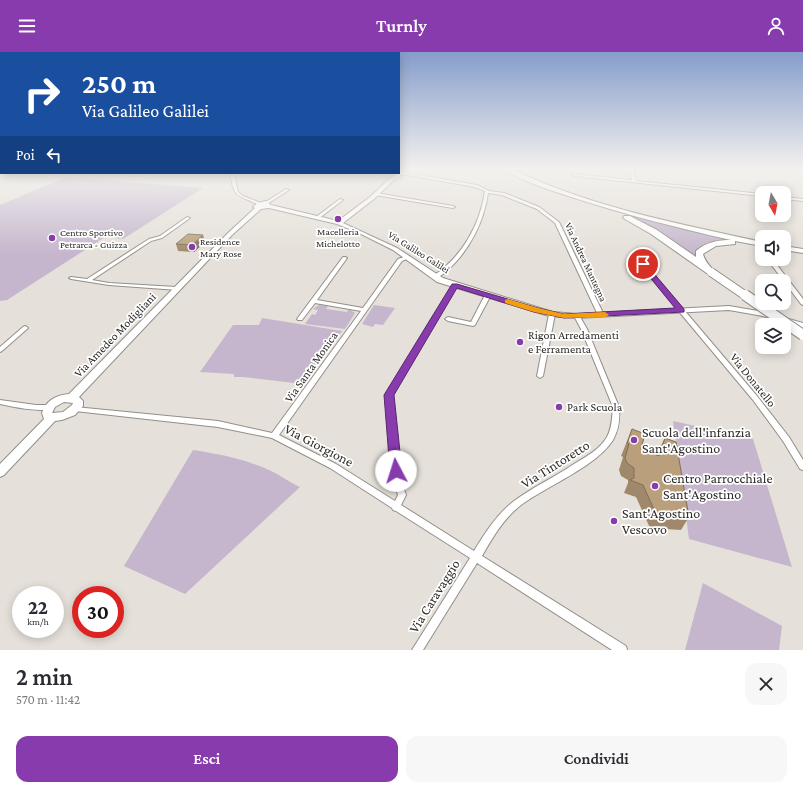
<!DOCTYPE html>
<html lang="it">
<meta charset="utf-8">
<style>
:root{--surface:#fff;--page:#f7f7f7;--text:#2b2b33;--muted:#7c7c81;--accent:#883bad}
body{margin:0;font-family:"Crimson Pro",serif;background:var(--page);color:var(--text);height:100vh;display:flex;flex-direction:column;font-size:15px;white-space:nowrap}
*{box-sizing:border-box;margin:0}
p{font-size:13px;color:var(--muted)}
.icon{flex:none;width:22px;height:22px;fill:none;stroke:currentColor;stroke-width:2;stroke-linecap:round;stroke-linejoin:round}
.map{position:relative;height:598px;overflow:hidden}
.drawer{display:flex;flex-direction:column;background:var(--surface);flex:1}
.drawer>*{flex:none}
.banner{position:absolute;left:0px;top:0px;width:400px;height:122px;box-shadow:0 2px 10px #0003;background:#1a4fa0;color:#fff;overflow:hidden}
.needle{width:26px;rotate:170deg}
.tools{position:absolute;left:755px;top:134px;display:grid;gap:8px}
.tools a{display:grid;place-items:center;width:36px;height:36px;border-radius:8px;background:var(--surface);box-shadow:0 2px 10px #0003;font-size:20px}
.speed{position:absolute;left:12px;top:534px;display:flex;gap:8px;font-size:20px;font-weight:700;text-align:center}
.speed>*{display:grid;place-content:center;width:52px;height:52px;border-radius:50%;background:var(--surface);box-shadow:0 2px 10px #0003;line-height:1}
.speed small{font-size:10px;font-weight:400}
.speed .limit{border:6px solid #d22;background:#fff;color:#111}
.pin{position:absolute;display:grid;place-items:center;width:34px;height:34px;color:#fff;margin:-17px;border:2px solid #fff;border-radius:50%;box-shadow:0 1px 4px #0007}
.me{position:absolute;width:44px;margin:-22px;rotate:355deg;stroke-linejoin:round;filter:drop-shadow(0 0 3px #0008)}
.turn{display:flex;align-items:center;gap:14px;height:84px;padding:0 16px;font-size:18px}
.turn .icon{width:52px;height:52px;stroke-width:2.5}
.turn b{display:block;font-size:28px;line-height:34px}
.then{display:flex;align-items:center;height:38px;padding:0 16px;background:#0003;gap:8px;font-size:15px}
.round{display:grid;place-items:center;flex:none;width:42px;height:42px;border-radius:12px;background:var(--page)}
.overview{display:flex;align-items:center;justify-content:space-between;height:68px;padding:0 16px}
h1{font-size:24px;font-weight:600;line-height:30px}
.action{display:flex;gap:8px;margin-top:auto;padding:8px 16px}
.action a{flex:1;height:46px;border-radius:12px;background:var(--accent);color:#fff;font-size:16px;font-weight:600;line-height:46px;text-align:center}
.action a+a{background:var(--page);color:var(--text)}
header{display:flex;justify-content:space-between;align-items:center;height:52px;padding:0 16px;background:var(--accent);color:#fff;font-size:18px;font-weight:600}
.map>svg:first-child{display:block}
.green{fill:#c5b6cd}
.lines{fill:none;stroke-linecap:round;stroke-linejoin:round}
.street-casing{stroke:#938f89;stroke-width:2}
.secondary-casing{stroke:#938f89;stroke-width:2}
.highway-casing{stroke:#938f89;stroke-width:2}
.street{fill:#fff;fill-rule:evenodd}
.secondary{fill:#fff;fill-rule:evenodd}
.highway{fill:#fff;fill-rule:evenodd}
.highway-bridge-far1-casing{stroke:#938f89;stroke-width:10;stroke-linecap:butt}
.highway-bridge-casing{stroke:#938f89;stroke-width:12;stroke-linecap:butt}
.highway-bridge-far1{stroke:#fff;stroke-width:8}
.highway-bridge{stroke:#fff;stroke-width:10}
.wall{fill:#a0896b}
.shaded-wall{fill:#826f57}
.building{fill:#ba9f7c;stroke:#826f57}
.route{fill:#883bad;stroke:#582670}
.slow{fill:#f59e0b}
.poi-dot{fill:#883bad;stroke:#fff;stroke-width:1.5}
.labels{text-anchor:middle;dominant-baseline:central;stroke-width:3.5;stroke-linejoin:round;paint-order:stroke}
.far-poi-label{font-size:10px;fill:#2d2b28;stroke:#fff;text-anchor:start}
.far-street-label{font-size:10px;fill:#2d2b28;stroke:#fff}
.street-label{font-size:12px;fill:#2d2b28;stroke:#fff}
.poi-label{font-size:12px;fill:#2d2b28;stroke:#fff;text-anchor:start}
.near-poi-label{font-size:14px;fill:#2d2b28;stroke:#fff;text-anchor:start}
.near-street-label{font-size:14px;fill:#2d2b28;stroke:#fff}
</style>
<header><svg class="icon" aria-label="menu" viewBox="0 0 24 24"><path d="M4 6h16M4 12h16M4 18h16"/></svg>Turnly<svg class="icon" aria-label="person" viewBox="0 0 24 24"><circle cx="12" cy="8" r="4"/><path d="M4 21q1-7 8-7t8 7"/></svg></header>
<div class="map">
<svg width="803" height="598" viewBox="0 0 803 598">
<rect width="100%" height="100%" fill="#e5e0d9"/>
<g class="green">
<path d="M66,125L203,136L123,187L105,185L7,248L0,249V153Z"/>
<path d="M632,164L737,189L717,190L702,193L699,201L710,219L628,165Z"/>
<path d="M319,253L328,254L326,257L347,260L349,257L355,261L345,277L305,272L312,262L315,263L318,258L313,257Z"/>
<path d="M374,253L395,256L383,273L375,272L373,275L362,272Z"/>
<path d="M262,266L342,279L303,332L243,325H234V322L200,320L233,273H259Z"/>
<path d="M673,369L753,387L792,515L689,487Z"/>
<path d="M193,398C220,402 244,407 269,418C280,423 289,430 300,435L185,542L124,514Z"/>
<path d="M703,531L782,574L779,598H685Z"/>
</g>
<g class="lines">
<defs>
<g id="street">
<path d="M630,118H633L636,129L762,142V144L574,124L572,123L574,122L632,128Z"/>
<path d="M401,120L477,133L489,139L504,141L539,155L559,170L604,263L603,264H599L598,263L555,171L537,157L502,143L488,141C484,170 470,197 449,217C445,221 439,226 433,226V224C462,205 480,173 485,139L475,135L402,122H401Z"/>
<path d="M230,121H234L238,140L243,144L261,151V153H259C237,142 234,147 230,121Z"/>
<path d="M286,137L289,138L267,152L264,151Z"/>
<path d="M376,141L453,154L455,155L453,156L375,143V141Z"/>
<path d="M784,145L803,147V149L784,147Z"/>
<path d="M340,147L343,148L318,167H316V165Z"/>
<path d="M187,165L190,166L162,186L151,189L92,228L109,231L176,235L179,237L178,238L109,233L71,227L69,226L71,225L87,227L149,187L160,184Z"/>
<path d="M407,204H409V206L402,209L279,383L336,412L395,449L398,443L393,429L386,343L453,233V232H457V233L392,343L401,429L406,443L401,453L474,499C485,481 497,462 514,449C533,435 555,425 574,412C586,405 600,397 607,385C612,376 612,365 613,355L581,277L574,264L575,263H579L587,277L619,355C620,367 619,377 613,388C597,414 547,434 521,453C504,466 493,485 482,504L626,594L627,598H612L477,511L423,598H412L470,506L396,459L393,458L392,456L330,416L272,386L218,375L75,359H73L72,357L73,355H75L218,369L272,381L361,259L315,251L302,268H298L297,267L343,205H345L347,206L317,248L363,256L398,207Z"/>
<path d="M770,209H774L803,247V253L801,252L770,211Z"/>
<path d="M641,212H645L757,344L789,385L803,408V418L800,417L783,389L753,348L641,214Z"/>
<path d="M488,241L491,243L475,273L473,274L448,269L445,267L448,265L471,270L485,243Z"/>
<path d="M552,260L555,262L543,324L540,326L537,324L549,262Z"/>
<path d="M25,274L27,275L28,276L27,277L2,299L0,300V295L23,275Z"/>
<path d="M0,348L36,353H51L52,355L51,357C36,360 15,355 0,352Z"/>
</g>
<path id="secondary" d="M403,118H409L393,129L374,147L343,171L397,196L443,226L553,260L577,262L729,254L764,260L803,271V277L763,264L729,258L577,266L549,264L437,230L393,198L357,180L337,172L269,156L261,157L232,183L79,345L83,349V354L75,363L62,368L55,369L4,423L0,425V412L44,367L42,361C46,348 57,343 69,342L228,181L255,156L253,155C257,151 261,150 266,149L271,153L338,169L370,145L389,127ZM64,350L73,351L72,353L63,360L52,361L55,355Z"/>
<g id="highway">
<path d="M506,118H514C590,155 680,172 762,190V194L735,189V192L716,194L703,202C705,210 710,214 715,220L714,222H708L651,182L623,166L624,164H630L657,178L696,205V199C706,190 718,188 731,188C677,176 624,162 571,145C550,138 525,131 506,118Z"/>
<path d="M784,194L803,197V201L784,198Z"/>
</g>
</defs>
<use href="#street" class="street-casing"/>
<use href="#secondary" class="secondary-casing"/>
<use href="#highway" class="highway-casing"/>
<use href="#street" class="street"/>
<use href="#secondary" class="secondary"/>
<use href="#highway" class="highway"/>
<defs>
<path id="highway-bridge-far1" d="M711,220L746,244"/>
<path id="highway-bridge" d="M745,243L803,283"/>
</defs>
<use href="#highway-bridge-far1" class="highway-bridge-far1-casing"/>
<use href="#highway-bridge" class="highway-bridge-casing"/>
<use href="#highway-bridge-far1" class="highway-bridge-far1"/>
<use href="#highway-bridge" class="highway-bridge"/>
</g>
<g class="wall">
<path d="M205,190L194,200L178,199L176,192Z"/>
<path d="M632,377L641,397L657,403L658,399L665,386L689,465L681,478L650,476L636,445L624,441L628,431V428L621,424L619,418L623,405L621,404Z"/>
</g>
<path class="shaded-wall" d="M203,183L205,190L194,200L192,193Z"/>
<g class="building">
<path d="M188,182L203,183L192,193L176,192Z"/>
<path d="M632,377L645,382L641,397L659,404L665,386L676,390L689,465L657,464L643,433L630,428L634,426V416L627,411L625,406L629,392L627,391Z"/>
</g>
<linearGradient id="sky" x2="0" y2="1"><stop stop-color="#859dcb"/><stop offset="0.58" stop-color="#f3f1ee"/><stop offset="1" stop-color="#f3f1ee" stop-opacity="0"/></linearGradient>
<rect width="803" height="202" fill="url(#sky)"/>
<path class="route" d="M643,210L645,211L684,257V260L564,266L534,260L457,236L394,343L402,419L400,422L396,424L392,422L390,419L384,343L452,232H457L538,256L564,262L675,256L641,214L640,212Z"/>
<path class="slow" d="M508,247L538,256L564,262L605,260L609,263L605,265L564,266L534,260L505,251V248Z"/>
<g class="poi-dot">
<circle cx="338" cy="167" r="4"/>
<circle cx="52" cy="186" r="4"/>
<circle cx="192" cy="195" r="4"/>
<circle cx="520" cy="290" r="4"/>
<circle cx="559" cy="355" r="4"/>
<circle cx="634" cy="388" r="4"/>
<circle cx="655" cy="434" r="4"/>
<circle cx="614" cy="469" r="4"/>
</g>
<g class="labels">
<g class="far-poi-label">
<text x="338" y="179" text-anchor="middle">Macelleria<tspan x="338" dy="12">Michelotto</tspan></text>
<text x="60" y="180">Centro Sportivo<tspan x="60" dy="12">Petrarca - Guizza</tspan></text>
<text x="200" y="189">Residence<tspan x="200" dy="12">Mary Rose</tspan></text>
</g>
<g class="far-street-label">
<text transform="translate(419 200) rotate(32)">Via Galileo Galilei</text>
<text transform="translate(586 210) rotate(65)">Via Andrea Mantegna</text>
</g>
<g class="street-label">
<text transform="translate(115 283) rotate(-46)">Via Amedeo Modigliani</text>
<text transform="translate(311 315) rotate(-55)">Via Santa Monica</text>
<text transform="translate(753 328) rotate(51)">Via Donatello</text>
</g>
<g class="poi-label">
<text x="528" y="283">Rigon Arredamenti<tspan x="528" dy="14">e Ferramenta</tspan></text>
<text x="567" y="355">Park Scuola</text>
</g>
<g class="near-poi-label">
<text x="642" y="380">Scuola dell'infanzia<tspan x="642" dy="16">Sant'Agostino</tspan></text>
<text x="663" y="426">Centro Parrocchiale<tspan x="663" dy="16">Sant'Agostino</tspan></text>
<text x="622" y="461">Sant'Agostino<tspan x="622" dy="16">Vescovo</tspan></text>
</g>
<g class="near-street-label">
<text transform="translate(319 393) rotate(28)">Via Giorgione</text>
<text transform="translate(555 412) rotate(-32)">Via Tintoretto</text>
<text transform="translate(434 544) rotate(-58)">Via Caravaggio</text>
</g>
</g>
</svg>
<div class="tools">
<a><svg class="needle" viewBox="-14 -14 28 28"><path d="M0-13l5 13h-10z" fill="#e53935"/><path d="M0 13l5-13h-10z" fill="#7c7c81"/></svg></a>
<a><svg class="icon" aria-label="sound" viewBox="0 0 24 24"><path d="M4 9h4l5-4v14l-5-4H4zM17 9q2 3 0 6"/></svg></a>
<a><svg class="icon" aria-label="search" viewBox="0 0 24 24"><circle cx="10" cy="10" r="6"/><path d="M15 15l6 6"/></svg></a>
<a><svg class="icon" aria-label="layers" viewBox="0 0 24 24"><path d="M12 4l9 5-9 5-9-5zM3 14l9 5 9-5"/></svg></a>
</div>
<div class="speed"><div>22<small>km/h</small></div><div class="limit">30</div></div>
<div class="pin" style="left:643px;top:212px;background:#d93025"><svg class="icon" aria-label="arrive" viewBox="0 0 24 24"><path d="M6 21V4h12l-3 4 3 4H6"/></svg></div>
<svg class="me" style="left:396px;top:419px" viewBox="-20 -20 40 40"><circle r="19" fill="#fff"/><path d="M0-13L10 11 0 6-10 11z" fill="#883bad"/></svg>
<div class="banner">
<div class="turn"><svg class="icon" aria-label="right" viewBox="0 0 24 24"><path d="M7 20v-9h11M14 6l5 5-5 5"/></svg><div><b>250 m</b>Via Galileo Galilei</div></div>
<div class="then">Poi<svg class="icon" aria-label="left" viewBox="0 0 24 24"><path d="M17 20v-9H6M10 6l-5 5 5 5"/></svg></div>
</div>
</div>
<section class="drawer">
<div class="overview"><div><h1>2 min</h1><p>570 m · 11:42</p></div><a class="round"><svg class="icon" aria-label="close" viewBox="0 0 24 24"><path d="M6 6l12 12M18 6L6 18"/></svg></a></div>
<div class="action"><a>Esci</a><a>Condividi</a></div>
</section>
